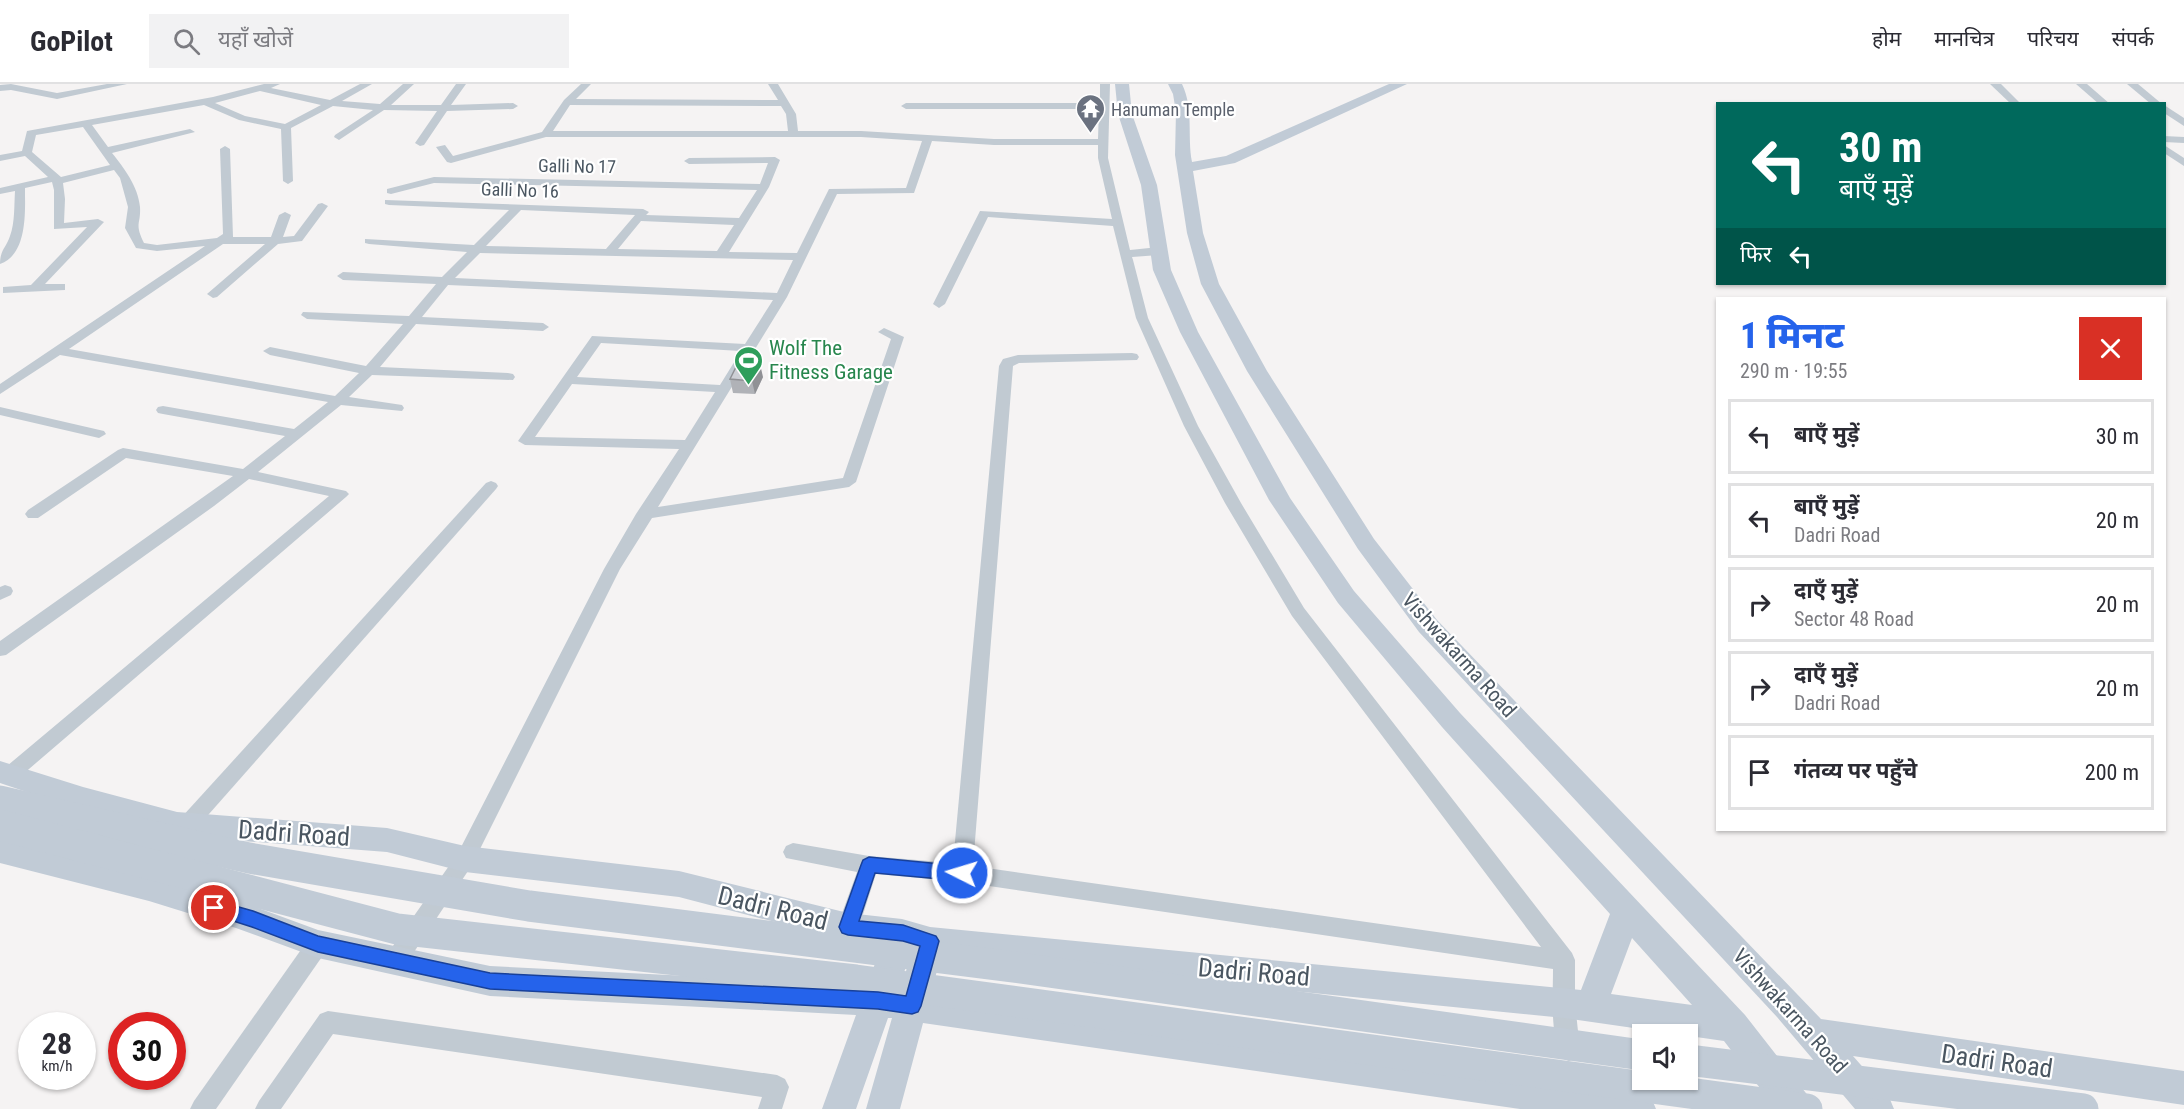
<!DOCTYPE html>
<html lang="hi">
<meta charset="utf-8">
<style>
:root{--surface:#fff;--page:#f2f2f3;--text:#2b2b33;--muted:#7c7c81;--line:#e1e1e2;--accent:#2563eb}
body{margin:0;font-family:"Roboto Condensed","Noto Sans Devanagari",sans-serif;background:var(--page);color:var(--text);height:100vh;display:flex;flex-direction:column;font-size:22px;white-space:nowrap}
*{box-sizing:border-box;margin:0}
p{font-size:20px;color:var(--muted)}
.icon{flex:none;width:33px;height:33px;fill:none;stroke:currentColor;stroke-width:2;stroke-linecap:round;stroke-linejoin:round}
.map{position:relative;flex:1;overflow:hidden}
.drawer{position:absolute;left:1716px;top:213px;width:450px;height:534px;display:flex;flex-direction:column;background:var(--surface);border-radius:0px;box-shadow:0 2px 4px #0004}
.drawer>*{flex:none}
.top-card{position:absolute;left:1716px;top:18px;width:450px;height:183px;border-radius:0px;box-shadow:0 2px 4px #0004;background:#00695c;color:#fff;overflow:hidden}
.fabs{position:absolute;left:1632px;top:940px;display:grid;gap:12px}
.fabs a{display:grid;place-items:center;width:66px;height:66px;border-radius:0px;background:var(--surface);box-shadow:0 2px 4px #0004;font-size:30px}
.speed{position:absolute;left:18px;top:928px;display:flex;gap:12px;font-size:30px;font-weight:700;text-align:center}
.speed>*{display:grid;place-content:center;width:78px;height:78px;border-radius:50%;background:var(--surface);box-shadow:0 2px 4px #0004;line-height:1}
.speed small{font-size:15px;font-weight:400}
.speed .limit{border:9px solid #d22;background:#fff;color:#111}
.pin{position:absolute;display:grid;place-items:center;width:51px;height:51px;color:#fff;margin:-26px;border:3px solid #fff;border-radius:50%;box-shadow:0 2px 6px #0007}
.me{position:absolute;width:66px;margin:-33px;rotate:275deg;stroke-linejoin:round;filter:drop-shadow(0 0 4px #0008)}
.turn{display:flex;align-items:center;gap:21px;height:126px;padding:0 24px;font-size:27px}
.turn .icon{width:78px;height:78px;stroke-width:2.5}
.turn b{display:block;font-size:42px;line-height:51px}
.then{display:flex;align-items:center;height:57px;padding:0 24px;background:#0003;gap:12px;font-size:22px}
.round{display:grid;place-items:center;flex:none;width:63px;height:63px;border-radius:0px;background:var(--page)}
.head{display:flex;align-items:center;justify-content:space-between;height:102px;padding:0 24px}
h1{font-size:36px;font-weight:800;line-height:45px;color:var(--accent)}
ul{padding:0;list-style:none}
li{display:flex;align-items:center;gap:18px;height:75px;margin:0 12px 9px;padding:0 12px;border:3px solid var(--line);border-radius:0px}
li div{flex:1}
li b{display:block;font-size:22px}
li em{font-style:normal}
header{display:flex;align-items:center;gap:36px;box-sizing:border-box;height:84px;padding:0 30px;background:var(--surface);border-bottom:2px solid var(--line)}
header strong{font-size:28px}
nav{display:flex;gap:33px;margin-inline-start:auto;font-size:21px}
.search{width:420px;height:54px;background:var(--page);display:flex;align-items:center;gap:15px;box-sizing:border-box;padding:0 21px;border-radius:0px;color:var(--muted);font-size:22px}
.map>svg:first-child{display:block}
.lines{fill:none;stroke-linecap:round;stroke-linejoin:round}
.street{fill:#c1cad2;fill-rule:evenodd}
.secondary{fill:#c1cbd6;fill-rule:evenodd}
.secondary-bridge{stroke:#c1cbd6;stroke-width:31}
.wall{fill:#b0b2b7}
.shaded-wall{fill:#909195}
.building{fill:#cdcfd5;stroke:#909195;stroke-width:1.5}
.route{fill:#2563eb;stroke:#184099;stroke-width:1.5}
.labels{text-anchor:middle;dominant-baseline:central;stroke-width:4.5;stroke-linejoin:round;paint-order:stroke}
.far-worship-label{font-size:18px;fill:#5b616d;stroke:#fff;text-anchor:start}
.far-street-label{font-size:18px;fill:#4a5661;stroke:#fff}
.leisure-label{font-size:21px;fill:#27864d;stroke:#fff;text-anchor:start}
.street-label{font-size:21px;fill:#4a5661;stroke:#fff}
.near-street-label{font-size:26px;fill:#4a5661;stroke:#fff}
</style>
<header>
<strong>GoPilot</strong>
<div class="search"><svg class="icon" aria-label="search" viewBox="0 0 24 24"><circle cx="10" cy="10" r="6"/><path d="M15 15l6 6"/></svg>यहाँ खोजें</div>
<nav><a>होम</a><a>मानचित्र</a><a>परिचय</a><a>संपर्क</a></nav>
</header>
<div class="map">
<svg width="2184" height="1025" viewBox="0 0 2184 1025">
<rect width="100%" height="100%" fill="#f5f3f3"/>
<g class="lines">
<g class="street">
<path d="M11,0L57,9L107,0H127L57,15L11,6L0,7V1Z"/>
<path d="M264,0H280L271,4L330,16L360,0H372L342,17L380,20L403,0H414L391,21H441L456,0H466L451,21L513,19L518,22L513,25L447,27L424,61L420,62L415,59L437,27L384,26L339,56L334,53L335,51L373,26L333,22L291,44L293,97L288,100L283,97L281,45L239,36L204,21L92,41L108,63L190,45L195,48L112,69C124,84 138,102 140,123C141,141 134,139 144,159L157,161L217,154L223,150L220,65L225,62L230,65L233,153H271L279,131L285,128L291,131L283,153L294,152L318,120L322,119L328,122L302,157L278,160L217,213L213,214L207,210L265,160H223L69,265L335,312L359,289L270,271L263,267L270,263L366,282L403,240L307,235L301,231L303,228L409,232L436,200L343,196L337,192L343,188L442,193L467,168L369,160L365,159V155L474,161L509,126L389,121L385,120V116L643,125L649,128L646,131L739,134L757,106L434,99L391,110L387,109V105L434,93L760,100L768,79L689,80L684,77L689,74L775,73L780,76L769,103L729,168L797,169L829,105L906,104L922,57L861,53H546L451,79L447,78L436,63L445,61L453,72L542,48L564,16L581,0H591L576,15L778,16L768,0H778L796,30L798,47H861L994,55H1098L1099,25H906L901,22L906,19H1100V0H1110L1108,74L1130,166L1159,163L1165,167L1159,171L1132,173L1133,176L1148,234L1198,342L1241,419L1304,524L1572,869L1575,876V919L1580,966L1577,974L1569,977L1561,974C1550,948 1553,913 1553,885L962,798L876,790L859,843L855,850L848,853L841,850L837,843L857,788L786,774L783,768L786,762L793,759L869,772L953,779L999,282L1003,275L1018,271L1132,269L1137,270L1139,273L1137,276L1019,279L1013,282L973,782L1541,863L1292,532L1225,419L1184,342L1136,234L1113,142L988,133L945,220L939,224L933,220L980,127L1112,135L1098,74V61H994L932,57L914,109L837,110L787,213L658,423L843,394L891,255L878,248L884,244L904,253L856,398L849,403L652,434L620,485L472,781L404,883L396,886L388,883L385,876L388,869L458,769L604,485L636,430L679,365L525,361L518,357L592,252L745,260L773,216L448,201L422,233L543,239L549,243L543,247L416,240L380,283L508,289L513,290L515,293L513,296L372,291L349,313L402,321L404,324L402,327L341,321L258,388L346,407L349,410L346,413L15,697L8,700L1,697V687L329,412L249,395L214,422L6,571L0,572V557L233,392L126,374L38,434H28L25,430L28,426L118,366L123,364L243,385L285,352L163,330L158,329L156,326L158,323L163,322L294,345L328,318L60,271L0,310V300L205,162L157,167L136,164L125,144L128,123L120,94L114,86L63,99L65,115L64,139L98,135L104,138L45,200H65V206L3,209V203L31,201L87,143L54,145V106L52,98L25,104C25,127 28,170 0,180C0,166 6,164 10,152C15,138 14,122 15,107L0,110V104L48,93L25,72L0,77V71L22,67L27,47L213,13ZM260,7L321,21L285,40L245,32L215,19ZM570,21L781,22L786,30L788,47H553ZM83,43L110,81L61,93L32,68L36,51ZM521,126L635,131L606,165L486,162ZM641,137L734,141L717,167L618,165ZM480,169L793,176L777,209L455,194ZM601,259L741,267L720,301L577,293ZM572,300L715,308L685,356L535,353Z"/>
<path d="M1990,0H2001L2021,20H2011Z"/>
<path d="M2076,0H2087L2110,20H2099Z"/>
<path d="M2127,0H2138L2162,20H2151Z"/>
<path d="M2164,21L2184,34V42L2164,29Z"/>
<path d="M2164,52L2184,53V59L2164,58Z"/>
<path d="M2164,61L2184,74V82L2164,69Z"/>
<path d="M0,323L104,347L106,350L99,354L0,331Z"/>
<path d="M491,397L496,399L498,402L496,405L194,747L187,749L180,747L177,741L180,735L486,399Z"/>
<path d="M5,501L11,503L13,507L11,511L0,516V503Z"/>
<path d="M318,850L326,853L329,860L326,867L216,1025H190L194,1017L310,853Z"/>
<path d="M328,927L777,991L785,995L789,1003L782,1025H758L762,1013L333,950L281,1025H255L259,1017L320,930Z"/>
</g>
<g class="secondary">
<path d="M1115,0H1129L1132,30L1157,101L1171,186L1198,248L1290,414L1354,507L1460,629L1745,931L1809,1013L1814,1025H1776L1724,957L1564,934L941,872L931,909L1639,1008L1651,1013L1656,1025H1520L923,939L900,1025H866L892,934H888L856,1025H822L856,931L490,912L318,874L236,844L149,817L0,779V753L149,791L236,816L318,846L490,882L867,901L882,861L848,857L679,813L465,788L387,768L177,752L83,727L0,699V677L83,703L177,728L387,744L465,762L679,787L848,829L902,835L930,843L1581,906L1610,830L1442,643L1338,519L1269,416L1180,248L1153,186L1141,101L1118,30ZM1632,854L1692,921L1611,910ZM912,866L901,905H898Z"/>
<path d="M1168,0H1182C1194,25 1187,52 1192,78L1226,72L1389,0H1407L1235,79L1193,87L1203,149L1219,200L1267,287L1374,455L1437,536L1821,935L2184,987V1021L1853,972L1889,1013L1894,1025H1855L1777,933L1419,548L1358,465L1247,287L1201,200L1187,149L1175,71L1176,28L1173,10Z"/>
</g>
<g class="secondary-bridge">
<path d="M0,717L249,774L529,822L1006,882L1642,971"/>
<path d="M0,741L397,845L856,896L1807,1025"/>
<path d="M1688,976L2083,1025"/>
</g>
</g>
<path class="wall" d="M763,293L755,310L733,309L730,295Z"/>
<path class="shaded-wall" d="M760,280L763,293L755,310L752,297Z"/>
<path class="building" d="M739,277L760,280L752,297L730,295Z"/>
<path class="route" d="M869,773L962,782L968,784L970,789L968,794L962,797L875,789L859,837L903,841L936,852L939,857L921,922L918,928L912,930L878,925L490,905L318,868L252,843L208,829L206,824L208,818L214,816L253,827L318,852L490,889L878,908L906,912L920,862L903,857L848,851L842,849L839,843L861,781L863,776Z"/>
<defs>
<symbol id="temple-pin" viewBox="-11 -11 22 30"><path d="M0 17L-7.5 6A9.5 9.5 0 1 1 7.5 6Z" fill="#6b7280" stroke="#fff"/><path d="M0-6L5-2H3V0L6.5 2.5H4V6H1.5V3h-3V6H-4V2.5H-6.5L-3 0V-2H-5Z" fill="#fff"/></symbol>
<symbol id="stadium-pin" viewBox="-11 -11 22 30"><path d="M0 17L-7.5 6A9.5 9.5 0 1 1 7.5 6Z" fill="#2e9e5b" stroke="#fff"/><path d="M0-5a6.5 5 0 1 0 0 10a6.5 5 0 1 0 0-10ZM-3.5-1.8h7v3.6h-7Z" fill="#fff"/></symbol>
</defs>
<g fill-rule="evenodd">
<use href="#temple-pin" x="1074" y="8" width="33" height="45"/>
<use href="#stadium-pin" x="732" y="260" width="33" height="45"/>
</g>
<g class="labels">
<g class="far-worship-label">
<text x="1111" y="25">Hanuman Temple</text>
</g>
<g class="far-street-label">
<text transform="translate(577 82) rotate(1)">Galli No 17</text>
<text transform="translate(520 106) rotate(2)">Galli No 16</text>
</g>
<g class="leisure-label">
<text x="769" y="264">Wolf The<tspan x="769" dy="24">Fitness Garage</tspan></text>
</g>
<g class="street-label">
<text transform="translate(1459 571) rotate(48)">Vishwakarma Road</text>
<text transform="translate(1790 927) rotate(48)">Vishwakarma Road</text>
</g>
<g class="near-street-label">
<text transform="translate(294 749) rotate(4)">Dadri Road</text>
<text transform="translate(773 824) rotate(14)">Dadri Road</text>
<text transform="translate(1254 888) rotate(5)">Dadri Road</text>
<text transform="translate(1997 977) rotate(8)">Dadri Road</text>
</g>
</g>
</svg>
<div class="fabs">
<a><svg class="icon" aria-label="sound" viewBox="0 0 24 24"><path d="M4 9h4l5-4v14l-5-4H4zM17 9q2 3 0 6"/></svg></a>
</div>
<div class="speed"><div>28<small>km/h</small></div><div class="limit">30</div></div>
<div class="pin" style="left:214px;top:824px;background:#d93025"><svg class="icon" aria-label="arrive" viewBox="0 0 24 24"><path d="M6 21V4h12l-3 4 3 4H6"/></svg></div>
<svg class="me" style="left:962px;top:789px" viewBox="-20 -20 40 40"><circle r="17" fill="#2563eb" stroke="#fff" stroke-width="3"/><path d="M0-11L8 9 0 5-8 9z" fill="#fff"/></svg>
<div class="top-card">
<div class="turn"><svg class="icon" aria-label="left" viewBox="0 0 24 24"><path d="M17 20v-9H6M10 6l-5 5 5 5"/></svg><div><b>30 m</b>बाएँ मुड़ें</div></div>
<div class="then">फिर<svg class="icon" aria-label="left" viewBox="0 0 24 24"><path d="M17 20v-9H6M10 6l-5 5 5 5"/></svg></div>
</div>
<section class="drawer">
<div class="head"><div><h1>1 मिनट</h1><p>290 m · 19:55</p></div><a class="round" style="background:#d93025;color:#fff"><svg class="icon" aria-label="close" viewBox="0 0 24 24"><path d="M6 6l12 12M18 6L6 18"/></svg></a></div>
<ul>
<li><svg class="icon" aria-label="left" viewBox="0 0 24 24"><path d="M17 20v-9H6M10 6l-5 5 5 5"/></svg><div><b>बाएँ मुड़ें</b></div><em>30 m</em></li>
<li><svg class="icon" aria-label="left" viewBox="0 0 24 24"><path d="M17 20v-9H6M10 6l-5 5 5 5"/></svg><div><b>बाएँ मुड़ें</b><p>Dadri Road</p></div><em>20 m</em></li>
<li><svg class="icon" aria-label="right" viewBox="0 0 24 24"><path d="M7 20v-9h11M14 6l5 5-5 5"/></svg><div><b>दाएँ मुड़ें</b><p>Sector 48 Road</p></div><em>20 m</em></li>
<li><svg class="icon" aria-label="right" viewBox="0 0 24 24"><path d="M7 20v-9h11M14 6l5 5-5 5"/></svg><div><b>दाएँ मुड़ें</b><p>Dadri Road</p></div><em>20 m</em></li>
<li><svg class="icon" aria-label="arrive" viewBox="0 0 24 24"><path d="M6 21V4h12l-3 4 3 4H6"/></svg><div><b>गंतव्य पर पहुँचे</b></div><em>200 m</em></li>
</ul>
</section>
</div>
